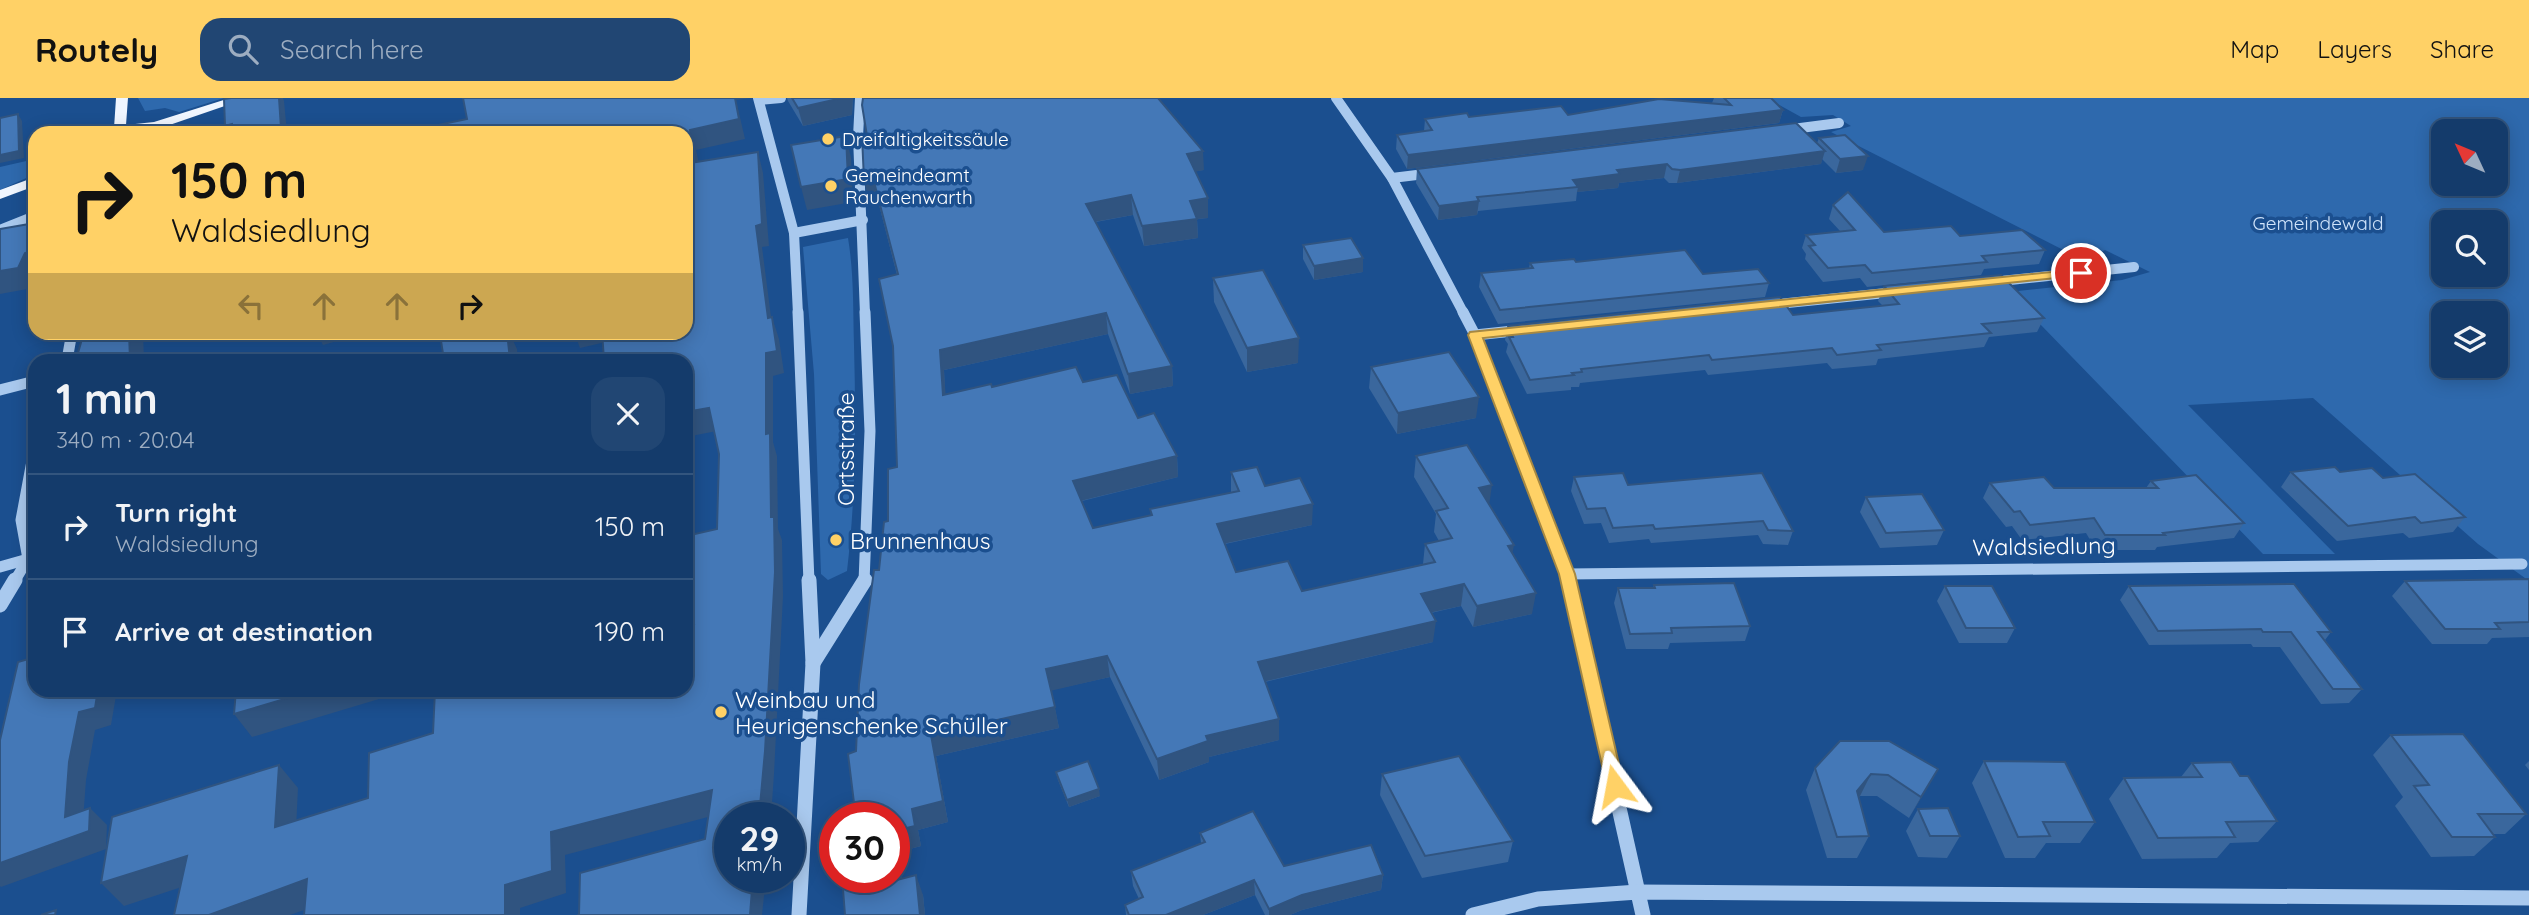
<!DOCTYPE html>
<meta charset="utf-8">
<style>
:root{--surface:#143b6b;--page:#214673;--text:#f1f3f6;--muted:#9dadc1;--line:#33557e;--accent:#ffd166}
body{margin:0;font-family:Quicksand,sans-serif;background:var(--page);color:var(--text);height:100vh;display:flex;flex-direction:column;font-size:26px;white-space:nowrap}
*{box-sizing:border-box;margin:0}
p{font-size:23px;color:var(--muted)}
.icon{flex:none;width:38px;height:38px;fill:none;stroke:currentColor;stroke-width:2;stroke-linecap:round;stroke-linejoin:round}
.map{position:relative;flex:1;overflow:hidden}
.sheet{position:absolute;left:28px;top:256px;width:665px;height:343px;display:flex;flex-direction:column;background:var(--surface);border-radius:21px;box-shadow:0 4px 18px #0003,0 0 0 2px var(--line)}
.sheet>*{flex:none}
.guide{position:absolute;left:28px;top:28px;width:665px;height:214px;border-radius:21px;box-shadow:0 4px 18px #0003,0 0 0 2px var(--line);background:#ffd166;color:#111;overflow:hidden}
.needle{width:46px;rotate:314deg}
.fabs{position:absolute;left:2431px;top:21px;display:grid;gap:14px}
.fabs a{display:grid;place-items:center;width:77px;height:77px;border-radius:14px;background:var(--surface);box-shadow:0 4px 18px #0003,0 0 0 2px var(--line);font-size:35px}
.speed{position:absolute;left:714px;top:704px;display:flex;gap:14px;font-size:35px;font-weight:700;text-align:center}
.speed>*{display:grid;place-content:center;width:91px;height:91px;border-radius:50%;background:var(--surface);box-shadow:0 4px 18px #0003,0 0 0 2px var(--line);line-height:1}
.speed small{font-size:18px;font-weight:400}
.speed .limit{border:10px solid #d22;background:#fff;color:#111}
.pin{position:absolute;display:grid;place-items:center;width:60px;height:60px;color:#fff;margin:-30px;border:4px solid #fff;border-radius:50%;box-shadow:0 2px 7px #0007}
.me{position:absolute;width:77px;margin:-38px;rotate:347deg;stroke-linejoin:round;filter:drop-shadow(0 0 5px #0008)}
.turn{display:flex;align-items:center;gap:24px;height:147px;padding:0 28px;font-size:32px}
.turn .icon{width:91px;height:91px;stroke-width:2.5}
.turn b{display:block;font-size:49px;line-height:60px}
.lanes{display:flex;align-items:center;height:66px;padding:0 28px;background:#0003;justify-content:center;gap:35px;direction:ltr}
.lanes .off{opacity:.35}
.round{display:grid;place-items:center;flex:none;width:74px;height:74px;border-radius:21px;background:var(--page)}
.summary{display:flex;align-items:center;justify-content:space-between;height:119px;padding:0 28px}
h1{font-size:42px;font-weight:700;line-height:52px}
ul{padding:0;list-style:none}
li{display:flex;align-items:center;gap:21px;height:105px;padding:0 28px;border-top:2px solid var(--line)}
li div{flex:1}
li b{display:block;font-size:26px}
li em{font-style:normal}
header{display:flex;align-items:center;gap:42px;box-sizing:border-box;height:98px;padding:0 35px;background:var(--accent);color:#111}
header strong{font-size:33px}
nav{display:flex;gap:38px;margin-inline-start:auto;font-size:24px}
.search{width:490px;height:63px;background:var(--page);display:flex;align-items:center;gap:18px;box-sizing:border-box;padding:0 24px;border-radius:21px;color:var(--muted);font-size:26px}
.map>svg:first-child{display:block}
.green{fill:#2e69ad;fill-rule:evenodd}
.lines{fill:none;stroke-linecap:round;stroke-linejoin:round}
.minor-far2{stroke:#a9c9ee;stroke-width:10}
.minor-far1{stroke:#a9c9ee;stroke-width:11}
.minor{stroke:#a9c9ee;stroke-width:15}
.major{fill:#f0f6ff;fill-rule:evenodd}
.wall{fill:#3a679d}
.shaded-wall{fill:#305480}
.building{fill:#4478b7;stroke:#305480;stroke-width:2}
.route{fill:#ffd166;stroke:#a68842;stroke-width:2}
.poi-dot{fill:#ffd166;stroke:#1b4f8f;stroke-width:2.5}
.labels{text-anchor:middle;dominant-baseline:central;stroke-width:7;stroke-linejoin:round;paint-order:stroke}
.far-poi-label{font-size:19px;fill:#fff;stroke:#1b4f8f;text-anchor:start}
.far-park-label{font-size:19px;fill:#cfe3fa;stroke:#1b4f8f}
.street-label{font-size:23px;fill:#fff;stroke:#1b4f8f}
.poi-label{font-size:23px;fill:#fff;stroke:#1b4f8f;text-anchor:start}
</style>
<header>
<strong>Routely</strong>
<div class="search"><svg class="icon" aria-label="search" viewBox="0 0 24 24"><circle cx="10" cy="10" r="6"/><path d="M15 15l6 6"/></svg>Search here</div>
<nav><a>Map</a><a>Layers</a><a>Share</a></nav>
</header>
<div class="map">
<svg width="2529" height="817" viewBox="0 0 2529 817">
<rect width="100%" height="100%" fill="#1b4f8f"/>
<g class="green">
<path d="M138,0H224L179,14L165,10L145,13Z"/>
<path d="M1767,0H2529V483L2478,446L2313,300L2188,307L2335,456H2263L2009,194L2122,182L2150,174L2105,152L2083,162L1831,34L1851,28L1833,17L1801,19ZM2443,33H2496V86H2443ZM2443,124H2496V177H2443ZM2443,215H2496V268H2443Z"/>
<path d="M35,61V76L0,92V69Z"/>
<path d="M848,140C854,176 853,212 854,247C856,323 856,398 847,473L828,482L821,476L814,276L803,149Z"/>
</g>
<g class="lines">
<g class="minor-far2">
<path d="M758,0L794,135L798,216"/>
<path d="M860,0L858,39L865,216"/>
<path d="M1336,0L1392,80L1464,216"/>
<path d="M759,2L781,0"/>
<path d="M1785,32L1839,25"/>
<path d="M1392,80L1433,75"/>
<path d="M0,132L35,118"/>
<path d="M794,135L863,122"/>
<path d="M1991,184L2134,169"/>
<path d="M1768,207L1896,194"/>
</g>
<g class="minor-far1">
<path d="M798,214L809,484"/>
<path d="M1463,214L1475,237L1569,484"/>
<path d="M1475,237L1523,232"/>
<path d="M67,262L72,234"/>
<path d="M0,292L35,283"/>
<path d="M0,469L28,461"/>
<path d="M1567,476L2522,466"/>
<path d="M14,484L28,461L21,422L35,347"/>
<path d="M864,484L870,333L865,214"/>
</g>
<g class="minor">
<path d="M1568,482L1643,817"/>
<path d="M0,507L15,482"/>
<path d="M813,565L865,482"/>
<path d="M799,817L813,565L809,482"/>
<path d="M1473,817L1538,801L1638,794L2529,800"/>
</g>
<g class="major">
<path d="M116,0H128L126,27L154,24L230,0H248L155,32L104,35L114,30Z"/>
<path d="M35,79V88L0,101V92Z"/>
</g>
</g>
<g class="wall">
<path d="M787,0H853L852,17L803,28L788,3Z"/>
<path d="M1714,0H1771L1783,12L1779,25L1407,71L1396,51L1397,37L1424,33L1425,21L1568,17L1712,5Z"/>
<path d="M867,38L1204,72L1195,73L1208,100V120L1197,121L1198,140L1144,148L1133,117L1096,124L1172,268L1173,288L1130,296L1108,236L944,272L945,297L992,289L1083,284L1138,320L1177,358L1178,379L1082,403L1093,430L1151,417L1150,411L1231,395V374L1265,388L1312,427L1225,446L1236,474L1302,493L1423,466L1425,446L1439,443L1434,434L1436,416L1414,379L1416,358L1489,407L1512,455L1532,516L1473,529L1461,508L1431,515L1433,544L1265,584L1279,621V642L1209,659V664L1159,682L1110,579L1051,592L1059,630L936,658L948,724L918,732L921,748L899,754L902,780L923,797L925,817L855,713L856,653L879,472L888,423L897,369V177L877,99L868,101Z"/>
<path d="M1819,40L1863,72L1836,75L1822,61L1821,66L1677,85H1669L1664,80L1619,85L1618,90L1577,94L1576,103L1478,113L1477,117L1438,122L1416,85L1417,71L1817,45Z"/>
<path d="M1833,107L1884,134L1960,138L2045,152L2039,166L1984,171L1981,177L1867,189L1860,180L1823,184L1805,161L1806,156L1802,150L1806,137L1840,133L1829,121Z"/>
<path d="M1303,147L1363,160V174L1314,182L1303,161Z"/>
<path d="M1576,164L1703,176L1769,185L1765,199L1498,226L1479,189L1481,175L1529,170L1530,165Z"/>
<path d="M1213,180L1298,265L1247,274L1214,204Z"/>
<path d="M1884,188L2044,220L2037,234L1989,239L1984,249L1878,261L1876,267L1832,271L1827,265L1708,277L1705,272L1580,285L1579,289H1571V292L1527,296L1506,254L1508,246L1505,242L1508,228L1793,217L1883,208L1878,203Z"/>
<path d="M1371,269L1476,320L1397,336L1369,290Z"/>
<path d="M2291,374H2340L2383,380L2465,419L2453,434L2409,440L2403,435L2337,443L2281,389Z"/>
<path d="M1762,375L1793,433L1788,447L1763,446L1758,437L1651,445L1649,441L1609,445L1601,425L1584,426L1571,393L1574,379L1628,387Z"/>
<path d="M2151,383L2244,425L2234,440L2157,449L2155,452H2096L2086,435L2022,442L2012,428L2006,429L1983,400L1990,385L2054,390H2146Z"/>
<path d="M1866,399L1944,432L1937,447L1880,450L1860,414Z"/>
<path d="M2529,481V539L2492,540L2487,546H2432L2392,498L2405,483Z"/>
<path d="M1654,487L1750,528L1745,543L1670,545L1668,551H1626L1614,505L1618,490H1653Z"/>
<path d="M1945,488L2015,530L2007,545H1959L1937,503Z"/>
<path d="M2129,488L2331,534L2325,542L2362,591L2349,605L2321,606L2280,549H2253L2251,546L2149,547L2120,502Z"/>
<path d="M2391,637L2526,716L2505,736H2493L2495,739L2474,758L2431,759L2395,708L2403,699L2373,657Z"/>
<path d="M1984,663L2095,724L2080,745H2046L2035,760H2005L1972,685Z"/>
<path d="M2529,663V672L2525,667Z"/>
<path d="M2192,665L2240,678L2277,723L2258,744L2230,745L2217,760L2142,761L2109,701L2124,680L2181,679Z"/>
<path d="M1815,670L1938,671L1909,720L1877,698H1860L1858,700L1869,738L1857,760H1827L1806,692Z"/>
<path d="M1056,674L1100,698L1069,709L1058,682Z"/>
<path d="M1382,676L1513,743L1508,764L1422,780L1380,697Z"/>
<path d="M1918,711L1960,738L1947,760L1918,759L1906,733Z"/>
<path d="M1200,735L1284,768L1383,777L1381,792L1302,812L1290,817H1265L1255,797L1203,817H1126L1125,807L1139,801L1133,788L1131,773L1201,745Z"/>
</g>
<g class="shaded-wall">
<path d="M279,0H283L284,3L287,35H259Z"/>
<path d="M735,0H751L736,2L745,41L696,52L703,85L696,64L690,32Z"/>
<path d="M842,0H853L852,17L803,28L798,10Z"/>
<path d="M1783,12L1779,25L1407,71L1408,57Z"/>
<path d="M18,16L22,23L24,60L0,65V57Z"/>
<path d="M232,26L237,35H229L225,28Z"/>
<path d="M846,38L851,60L853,104L807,112L801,89Z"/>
<path d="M1203,53L1204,72L1188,75L1187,56Z"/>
<path d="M1825,53L1821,66L1677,85L1680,72Z"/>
<path d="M758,54L763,75L769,148L762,149L774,242L768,220L756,128Z"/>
<path d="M1868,58L1863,72L1836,75L1840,61Z"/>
<path d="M1667,66L1664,80L1619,85L1618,90L1577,94L1578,89L1573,82L1617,72Z"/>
<path d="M873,80L877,99L868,101L864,82Z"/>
<path d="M1131,97L1133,117L1088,125L1086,106Z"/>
<path d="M1208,100V120L1197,121L1198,140L1144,148L1142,128L1190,103Z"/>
<path d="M1479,103L1477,117L1438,122L1439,108Z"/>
<path d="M35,146V186L33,190L0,196V173Z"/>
<path d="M1363,160V174L1314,182V168Z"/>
<path d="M1106,215L1108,236L944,272L947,318L943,297L940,252Z"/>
<path d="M772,219L779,241L784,275L773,278V344L777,358L778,431L782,442L783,498L774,676L771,719H759L771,419L766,336V255Z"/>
<path d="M129,234H143L144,262H130Z"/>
<path d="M316,234H370L323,247Z"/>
<path d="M377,234H415L382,243Z"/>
<path d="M507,234H509L517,251L518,262H510Z"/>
<path d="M574,234H606L610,243L580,250Z"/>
<path d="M1299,240L1298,265L1247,274V250Z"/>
<path d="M1172,268L1173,288L1130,296L1128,276Z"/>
<path d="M1479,299L1476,320L1397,336L1398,315Z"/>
<path d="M709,310L717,333L686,339V314Z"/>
<path d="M1177,358L1178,379L1076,404L1073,383Z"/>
<path d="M1492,387L1489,408L1479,390Z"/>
<path d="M1313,406L1312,427L1218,447L1217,426Z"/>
<path d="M1514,447L1510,468L1508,448Z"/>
<path d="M1464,486L1461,508L1419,517L1421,496Z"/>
<path d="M1536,495L1532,516L1473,529L1477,508Z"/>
<path d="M1436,523L1433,544L1258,585V564Z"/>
<path d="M1107,558L1110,579L1050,593L1046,571Z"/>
<path d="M98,592H117L111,627L95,632L86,682L82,736L90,710L107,727L106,751L1,789L0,788V765L65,719L69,664L79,614Z"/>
<path d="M315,592H409L252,639L234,616Z"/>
<path d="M1055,609L1059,630L936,658L948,724L918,732L921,748L899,754L904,802L897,782L894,753V733L912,711L931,637Z"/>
<path d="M1279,621V642L1209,659V664L1159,682L1157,661L1206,638Z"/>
<path d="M279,667L298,690L295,752L275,729Z"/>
<path d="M1938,671L1926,692L1909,720L1921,699Z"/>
<path d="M1871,676L1860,698L1846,715L1857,693Z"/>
<path d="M1099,691L1100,698L1069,709L1067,702Z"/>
<path d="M712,692L723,715L565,757L566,795L520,810V817H505V787L551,734Z"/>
<path d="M187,758L209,780L124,808L101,785Z"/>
<path d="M916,777L923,797L925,817H920Z"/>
<path d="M1383,777L1381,792L1302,812L1290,817H1269V811L1302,797Z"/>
<path d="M753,779H766L762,817H750Z"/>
<path d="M307,781L326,804L290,817H209Z"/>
<path d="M1254,782L1255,797L1203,817H1166Z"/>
</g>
<g class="building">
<path d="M231,0H279L281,30L259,35H233L232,26L225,28L224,1Z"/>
<path d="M463,0H735L739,21L690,32L696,64L758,54L762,126L756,128L768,220L772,219L777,253L766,255V336L770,335L771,419H774L775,474L765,653L759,719H730V779H753L750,817H578L579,816L580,775L705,741L712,692L551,734L552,773L505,787V817H304L307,781L209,817H174L187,758L101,785L112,719L279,667L275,729L368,700L369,655L433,635L435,592H686V528L694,526L686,492V438L717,431L719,356L709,310L686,314V262H604L602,234H686V35H419V31L467,21Z"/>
<path d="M792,0H842L798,10Z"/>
<path d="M863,0H1158L1203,53L1187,56L1208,100L1190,103L1197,121L1142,128L1131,97L1086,106L1172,268L1128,276L1106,215L940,252L943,297L991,286L992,289L1076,269L1083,284L1117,277L1138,320L1154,315L1177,358L1073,383L1093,430L1152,417L1150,411L1239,393L1231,374L1257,369L1265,388L1300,380L1313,406L1217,426L1236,474L1288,463L1302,493L1435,464L1425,446L1452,440L1436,413L1448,410L1416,358L1467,347L1492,387L1479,390L1514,447L1508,448L1536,495L1477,508L1464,486L1421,496L1436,523L1258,564L1279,621L1206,638L1208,643L1157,661L1107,558L1046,571L1055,609L931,637L943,703L912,711L915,728L894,733V719H837V718L855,713L848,656L856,653L859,586L874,472H879L884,424L888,423V371L897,369L893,248L879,181L898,176L873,80L864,82L862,38H867L862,7Z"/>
<path d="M1724,0H1771L1783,12L1408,57L1397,37L1432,32L1425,21L1467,15L1469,19L1561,8L1568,17L1659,1L1731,7Z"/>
<path d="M18,16L19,53L0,57V20Z"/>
<path d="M1796,25L1825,53L1680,72L1672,71L1667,66L1617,72L1620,76L1573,82L1578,89L1477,99L1479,103L1439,108L1417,71Z"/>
<path d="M1845,37L1868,58L1840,61L1819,40Z"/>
<path d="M846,38L848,81L801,89L791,47Z"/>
<path d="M1848,94L1884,134L1951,128L1960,138L2022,132L2045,152L1982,158L1987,164L1872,175L1865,167L1828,170L1809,148L1815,147L1806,137L1855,132L1833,107Z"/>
<path d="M35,125V146L32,153L25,155L18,170L0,173V131Z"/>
<path d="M1351,140L1363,160L1314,168L1303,147Z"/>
<path d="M1685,152L1703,176L1758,171L1769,185L1500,212L1481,175L1533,170L1530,165L1574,161L1576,164Z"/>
<path d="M1263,172L1299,240L1247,250L1213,180Z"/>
<path d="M2001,177L2044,220L1982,226L1991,235L1877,247L1881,252L1837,257L1832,250L1712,262L1709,257L1581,271L1582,274L1572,275L1574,277L1530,282L1509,239H1513L1508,228L1780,199L1793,217L1899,206L1884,188Z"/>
<path d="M84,234H129L130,262H74H76Z"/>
<path d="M480,234H507L510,262H444L441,243Z"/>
<path d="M1449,254L1479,299L1398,315L1371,269Z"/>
<path d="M2335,369L2340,374L2372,370L2383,380L2415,376L2465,419L2421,425L2415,419L2348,428L2291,374Z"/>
<path d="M1623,375L1628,387L1762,375L1793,433L1768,432L1763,423L1655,431L1653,427L1613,430L1605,410L1587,411L1574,379Z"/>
<path d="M2196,377L2244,425L2163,435L2165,437H2105L2094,420L2030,427L2020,413L2014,414L1990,385L2044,379L2054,390H2158L2151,383Z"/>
<path d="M1922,396L1944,432L1886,435L1866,399Z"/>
<path d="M2529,481V524L2495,525L2500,531H2445L2405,483Z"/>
<path d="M1734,485L1750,528L1671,530L1672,535L1630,536L1618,490H1655L1654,487Z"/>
<path d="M2294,486L2331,534H2318L2362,591H2333L2291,534H2263L2261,531L2158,533L2129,488Z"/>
<path d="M1945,488H1992L2015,530H1966Z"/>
<path d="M35,559V592H98L95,610L79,614L69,664L65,719L90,710L89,733L0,765V642L18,564Z"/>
<path d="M236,592H315L234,616Z"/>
<path d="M2463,636L2526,716H2478L2495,739H2452L2414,688L2429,687L2391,637Z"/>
<path d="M1840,643H1889L1938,671L1921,699L1888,677L1871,676L1857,693L1869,738L1837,739L1815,670Z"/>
<path d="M1459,658L1513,743L1425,758L1382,676Z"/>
<path d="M1088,663L1099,691L1067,702L1056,674Z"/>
<path d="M1984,663L2065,664L2095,724H2043L2050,738L2018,739Z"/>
<path d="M2231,664L2240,678H2248L2277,723L2226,724L2235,739L2158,740L2124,680L2202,679L2192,665Z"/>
<path d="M1948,710L1960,738H1930L1918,711Z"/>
<path d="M1253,713L1284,768L1371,747L1383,777L1302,797L1269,811L1254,782L1166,817H1129L1125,807L1143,799L1131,773L1205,744L1200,735Z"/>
<path d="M894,753L897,782L916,777L920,817H845L842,779H894Z"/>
<path d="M56,812L55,817H41Z"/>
</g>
<path class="route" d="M2081,171L2087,175L2085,177L1483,240L1575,476L1624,688L1621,694L1615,696L1608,694L1559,476L1468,237L1470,234Z"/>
<g class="poi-dot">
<circle cx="828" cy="41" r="7"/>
<circle cx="831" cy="88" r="7"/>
<circle cx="836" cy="442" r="7"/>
<circle cx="721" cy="614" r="7"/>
</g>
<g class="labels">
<g class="far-poi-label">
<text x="842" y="41">Dreifaltigkeitssäule</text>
<text x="845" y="77">Gemeindeamt<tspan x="845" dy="22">Rauchenwarth</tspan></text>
</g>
<g class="far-park-label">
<text x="2318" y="125">Gemeindewald</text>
</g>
<g class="street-label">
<text transform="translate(845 351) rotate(-90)">Ortsstraße</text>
<text transform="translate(2044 448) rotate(-1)">Waldsiedlung</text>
</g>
<g class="poi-label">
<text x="850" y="442">Brunnenhaus</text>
<text x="735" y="601">Weinbau und<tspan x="735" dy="26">Heurigenschenke Schüller</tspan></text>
</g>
</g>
</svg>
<div class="fabs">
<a><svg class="needle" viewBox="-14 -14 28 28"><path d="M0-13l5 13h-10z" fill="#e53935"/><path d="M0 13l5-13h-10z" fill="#9dadc1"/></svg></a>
<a><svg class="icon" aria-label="search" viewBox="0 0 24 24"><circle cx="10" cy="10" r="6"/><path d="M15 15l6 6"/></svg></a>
<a><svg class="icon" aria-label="layers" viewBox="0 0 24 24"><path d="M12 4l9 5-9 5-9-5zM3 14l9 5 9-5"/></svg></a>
</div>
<div class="speed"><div>29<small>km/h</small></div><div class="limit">30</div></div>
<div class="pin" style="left:2081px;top:175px;background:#d93025"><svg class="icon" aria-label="arrive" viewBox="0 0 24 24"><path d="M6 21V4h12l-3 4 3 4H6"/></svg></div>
<svg class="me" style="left:1615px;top:688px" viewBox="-20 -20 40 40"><path d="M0-17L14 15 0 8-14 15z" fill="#ffd166" stroke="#fff" stroke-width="4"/></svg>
<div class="guide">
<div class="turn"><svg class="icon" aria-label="right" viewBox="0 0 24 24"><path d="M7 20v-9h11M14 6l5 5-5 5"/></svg><div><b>150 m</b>Waldsiedlung</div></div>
<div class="lanes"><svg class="icon off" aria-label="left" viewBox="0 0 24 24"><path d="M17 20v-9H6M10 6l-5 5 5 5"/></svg><svg class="icon off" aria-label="ahead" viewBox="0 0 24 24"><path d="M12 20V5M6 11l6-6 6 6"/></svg><svg class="icon off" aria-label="ahead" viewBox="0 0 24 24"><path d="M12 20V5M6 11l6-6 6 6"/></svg><svg class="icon" aria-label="right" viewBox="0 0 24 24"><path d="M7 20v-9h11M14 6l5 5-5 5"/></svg></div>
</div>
<section class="sheet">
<div class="summary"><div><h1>1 min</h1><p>340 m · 20:04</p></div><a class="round"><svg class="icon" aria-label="close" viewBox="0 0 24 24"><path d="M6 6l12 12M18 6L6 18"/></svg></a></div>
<ul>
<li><svg class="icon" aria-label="right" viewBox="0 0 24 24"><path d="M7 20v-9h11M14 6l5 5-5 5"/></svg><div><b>Turn right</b><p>Waldsiedlung</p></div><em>150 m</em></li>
<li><svg class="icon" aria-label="arrive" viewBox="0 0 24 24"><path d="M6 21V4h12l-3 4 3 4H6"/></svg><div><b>Arrive at destination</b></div><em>190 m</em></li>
</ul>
</section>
</div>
